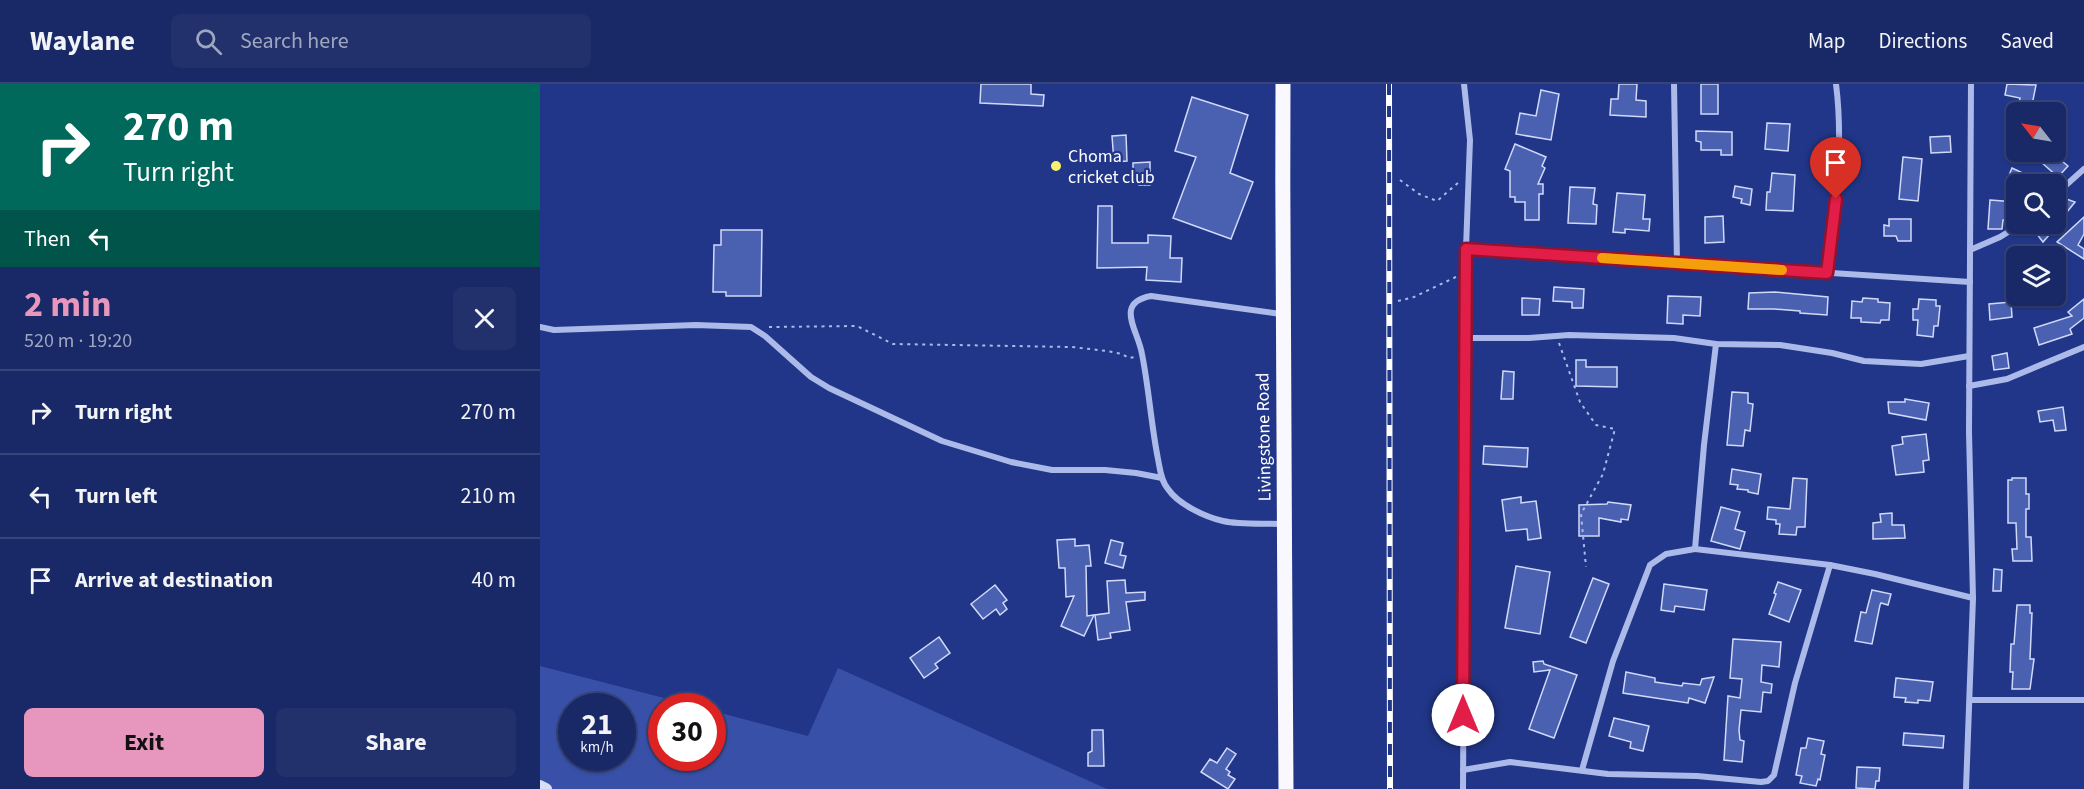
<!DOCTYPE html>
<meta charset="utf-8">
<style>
:root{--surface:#192866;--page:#22306c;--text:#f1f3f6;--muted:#9fa6bf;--line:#37447a;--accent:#e797bd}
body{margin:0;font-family:"Source Sans 3",sans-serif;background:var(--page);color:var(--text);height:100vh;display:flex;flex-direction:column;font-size:22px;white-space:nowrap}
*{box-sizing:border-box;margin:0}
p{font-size:20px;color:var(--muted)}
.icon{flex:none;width:33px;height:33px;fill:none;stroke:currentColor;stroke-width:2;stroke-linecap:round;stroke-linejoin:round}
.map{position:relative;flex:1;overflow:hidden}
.drawer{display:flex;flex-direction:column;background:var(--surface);width:540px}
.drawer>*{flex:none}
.banner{background:#00695c;color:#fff;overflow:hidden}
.needle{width:39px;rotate:301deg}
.fabs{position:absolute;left:1466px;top:18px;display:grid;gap:12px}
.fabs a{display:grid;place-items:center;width:60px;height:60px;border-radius:9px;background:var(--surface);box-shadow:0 2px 4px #0004,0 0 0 2px var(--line);font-size:30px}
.speed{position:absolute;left:18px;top:609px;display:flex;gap:12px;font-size:30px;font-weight:700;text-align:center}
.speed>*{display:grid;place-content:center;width:78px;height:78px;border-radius:50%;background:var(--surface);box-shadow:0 2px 4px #0004,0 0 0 2px var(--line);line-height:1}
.speed small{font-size:15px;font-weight:400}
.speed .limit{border:9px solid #d22;background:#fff;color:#111}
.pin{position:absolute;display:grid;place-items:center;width:51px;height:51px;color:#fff;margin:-62px -26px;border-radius:50% 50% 50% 0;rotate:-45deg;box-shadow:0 0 6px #0007}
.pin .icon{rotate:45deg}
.me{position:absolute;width:66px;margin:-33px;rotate:0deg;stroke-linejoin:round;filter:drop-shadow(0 0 4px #0008)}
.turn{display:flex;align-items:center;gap:21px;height:126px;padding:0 24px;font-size:27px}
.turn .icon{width:78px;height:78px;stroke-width:2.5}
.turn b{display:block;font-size:42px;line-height:51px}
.then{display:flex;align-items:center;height:57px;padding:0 24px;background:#0003;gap:12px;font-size:22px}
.round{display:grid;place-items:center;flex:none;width:63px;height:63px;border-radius:9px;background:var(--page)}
.summary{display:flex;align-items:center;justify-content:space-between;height:102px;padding:0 24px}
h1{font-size:36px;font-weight:700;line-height:45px;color:var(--accent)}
.cta{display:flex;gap:12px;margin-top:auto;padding:12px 24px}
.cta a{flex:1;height:69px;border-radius:9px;background:var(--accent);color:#111;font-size:24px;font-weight:700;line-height:69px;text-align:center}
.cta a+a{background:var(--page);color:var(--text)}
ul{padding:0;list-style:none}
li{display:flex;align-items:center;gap:18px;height:84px;padding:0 24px;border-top:2px solid var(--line)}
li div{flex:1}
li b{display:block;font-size:22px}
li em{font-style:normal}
header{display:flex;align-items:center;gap:36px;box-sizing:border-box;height:84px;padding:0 30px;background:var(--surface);border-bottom:2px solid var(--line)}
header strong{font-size:28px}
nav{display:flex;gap:33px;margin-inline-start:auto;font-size:21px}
.search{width:420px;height:54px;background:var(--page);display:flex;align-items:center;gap:15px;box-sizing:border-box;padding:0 21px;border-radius:9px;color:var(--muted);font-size:22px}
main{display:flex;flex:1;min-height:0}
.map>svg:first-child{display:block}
.green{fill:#3850a7;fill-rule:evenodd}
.building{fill:#4a60b0;stroke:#d1d9f8;stroke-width:1.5}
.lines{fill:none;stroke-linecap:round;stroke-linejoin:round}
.path{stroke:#acbaea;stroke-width:2;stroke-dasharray:3 4.5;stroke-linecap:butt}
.minor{stroke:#acbaea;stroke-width:6}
.secondary{stroke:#d7def8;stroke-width:12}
.trunk{stroke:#f8f8fe;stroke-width:15}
.rail-casing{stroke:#fff;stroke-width:6}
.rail{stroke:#213688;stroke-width:4;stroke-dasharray:11;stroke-linecap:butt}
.route-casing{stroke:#92132f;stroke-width:15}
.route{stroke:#e11d48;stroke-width:10}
.slow{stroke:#f59e0b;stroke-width:10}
.poi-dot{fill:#f7ef6e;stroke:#213688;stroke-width:2}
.labels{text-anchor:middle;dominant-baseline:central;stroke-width:4.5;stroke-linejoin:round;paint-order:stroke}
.poi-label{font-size:18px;fill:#fff;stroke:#213688;text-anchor:start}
.street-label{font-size:18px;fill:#fff;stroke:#213688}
</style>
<header>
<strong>Waylane</strong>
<div class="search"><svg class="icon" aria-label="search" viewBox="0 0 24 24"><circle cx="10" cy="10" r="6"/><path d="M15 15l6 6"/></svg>Search here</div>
<nav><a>Map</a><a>Directions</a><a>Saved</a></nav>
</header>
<main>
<section class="drawer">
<div class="banner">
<div class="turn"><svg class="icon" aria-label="right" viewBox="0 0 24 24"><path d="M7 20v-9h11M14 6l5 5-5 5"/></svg><div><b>270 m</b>Turn right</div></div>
<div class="then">Then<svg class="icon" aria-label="left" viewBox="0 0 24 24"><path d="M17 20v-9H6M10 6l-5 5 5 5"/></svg></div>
</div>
<div class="summary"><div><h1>2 min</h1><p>520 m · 19:20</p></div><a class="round"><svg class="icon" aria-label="close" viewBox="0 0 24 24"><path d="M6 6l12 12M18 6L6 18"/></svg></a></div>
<ul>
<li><svg class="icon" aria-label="right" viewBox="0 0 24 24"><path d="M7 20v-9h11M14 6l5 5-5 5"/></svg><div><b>Turn right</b></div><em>270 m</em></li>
<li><svg class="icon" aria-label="left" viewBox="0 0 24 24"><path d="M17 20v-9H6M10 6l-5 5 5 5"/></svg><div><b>Turn left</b></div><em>210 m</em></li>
<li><svg class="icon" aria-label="arrive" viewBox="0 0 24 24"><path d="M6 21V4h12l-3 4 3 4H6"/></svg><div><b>Arrive at destination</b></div><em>40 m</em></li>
</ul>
<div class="cta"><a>Exit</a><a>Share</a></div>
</section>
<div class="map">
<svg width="1544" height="705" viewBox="0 0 1544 705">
<rect width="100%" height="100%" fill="#213688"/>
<path class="green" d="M0,582L155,622H122V674H172L173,627L268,652L298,584L567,705H0ZM32,622H82V674H32Z"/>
<g class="building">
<path d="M441,0H491V10L504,11L503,22L440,19Z"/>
<path d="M1079,0H1097L1096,16L1106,17V33L1070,31L1071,15H1078Z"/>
<rect x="1161" y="0" width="17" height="30"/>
<path d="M1467,0L1496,1L1492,21L1479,19L1480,14L1465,11Z"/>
<path d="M1001,6L1019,10L1011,56L976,50L980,29L996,32Z"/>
<path d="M652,13L708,31L690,89L713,98L691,155L633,134L656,73L635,67Z"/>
<path d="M1227,39L1250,40L1248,67L1225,65Z"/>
<path d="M1156,47L1192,48V71H1181V66H1161V58L1156,57Z"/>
<path d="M586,51L587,77L574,78L572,52Z"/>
<path d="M1410,52L1411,68L1391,69L1390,53Z"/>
<path d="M975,60L1006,73L1002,82L1005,84L998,100H1003V110H999V136H985V118H975V113H970V87L965,85Z"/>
<path d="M1511,68L1528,82L1518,93L1501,78Z"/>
<path d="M1363,73L1382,75L1378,117L1359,115Z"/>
<path d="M610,78V101H599V89H593V79Z"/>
<path d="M1472,84L1487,91L1483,100H1476V105L1465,101Z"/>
<path d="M1232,89L1255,91L1253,127L1226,126L1227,108H1230Z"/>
<path d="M1195,102L1212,105L1210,121L1201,119L1202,115L1193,113Z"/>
<path d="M1030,103L1055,104L1053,120L1057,121L1056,140L1028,139Z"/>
<path d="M1077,109L1105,111L1103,135H1110L1109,147L1085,145V149L1073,148Z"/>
<path d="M1521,113L1535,118L1523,133L1515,126V119Z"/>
<path d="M1450,116L1476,118L1474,137L1463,136L1462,145H1448Z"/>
<path d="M558,122H572V159H608V151L631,152L630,174H642L641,198L606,196L607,183L557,184Z"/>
<path d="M1183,132L1184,158L1165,159V133Z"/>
<path d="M1544,133V150L1538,161L1544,165V175L1517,158Z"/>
<path d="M1349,135H1371V157H1358L1356,152H1344V141L1349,142Z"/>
<path d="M1489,140H1502L1510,150L1503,158Z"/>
<path d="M181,146H222L221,212H186V208H173L174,161H181Z"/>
<path d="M1014,203L1044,205L1043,224H1032V218L1013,217Z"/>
<path d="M1235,208L1288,213L1287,231L1260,229V227L1234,225H1208L1209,209Z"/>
<path d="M1128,212L1161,213L1160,232L1143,231V240L1127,239Z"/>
<path d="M982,214L1000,215L999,231H982Z"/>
<path d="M1323,214L1338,215V218L1350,219L1349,236H1341L1340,239L1321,238V234H1311L1312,217L1322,218Z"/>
<path d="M1379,215L1396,216V222H1400L1398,242H1394L1393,253L1377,251L1378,236H1373V225H1378Z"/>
<path d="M1544,215V234L1530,245L1532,250L1499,261L1494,244L1532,232L1528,228Z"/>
<path d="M1471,218L1472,233L1450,236L1449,220Z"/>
<path d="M1467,269L1469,284L1454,286L1452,272Z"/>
<path d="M1036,276H1046V283H1077V303L1036,302Z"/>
<path d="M963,287L974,288L973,315H961Z"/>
<path d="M1192,308L1208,309V319L1213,320L1210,347L1205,346L1203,362L1187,361Z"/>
<path d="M1365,315L1389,319L1386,336L1349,329L1348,318H1365Z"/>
<path d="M1523,323L1526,346L1515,347L1513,336L1500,338L1498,327Z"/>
<path d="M1386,350L1389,376L1383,377L1384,388L1356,391L1352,362L1363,360L1362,353Z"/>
<path d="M944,362L988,364L987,383L943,380Z"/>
<path d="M1192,385L1221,390L1218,410L1208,408V406L1197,405L1198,401L1190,400Z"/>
<path d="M1253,394L1267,395L1265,443H1257L1256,451L1239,450L1240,440H1236V436L1227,435L1228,423L1250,425Z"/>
<path d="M1472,394H1486V410H1489V425H1486V453H1491L1492,477H1473L1472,465H1477L1476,439H1468V396H1472Z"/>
<path d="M981,413V419L996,417L1001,454L988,456L987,445L966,447L962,416Z"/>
<path d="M1068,418L1091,421L1088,436L1081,435V438L1059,434V452H1039V421L1067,420Z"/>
<path d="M1181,423L1200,428L1195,445L1205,448L1200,465L1171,457Z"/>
<path d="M1352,429V441H1364L1365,454L1333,455V439L1341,438L1340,430Z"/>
<path d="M535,455V462L549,461L551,482H546L547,532L554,531L544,552L521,542L534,512L526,513L525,484H519L517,456Z"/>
<path d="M571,456L583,459L580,471L586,472L583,484L565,479Z"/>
<path d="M976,482L1010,488L1000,550L965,544Z"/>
<path d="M1454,485L1462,486L1461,507H1453Z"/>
<path d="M1053,494L1069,500L1046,559L1030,553Z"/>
<path d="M585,496L586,509L605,508V516L586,518L590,546L570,549L571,554L558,556L555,531L569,529L567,497Z"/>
<path d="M1238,498L1261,506L1249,538L1229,530L1236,510L1234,509Z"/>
<path d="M1124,500L1167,506L1164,526L1135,522L1134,528L1121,526Z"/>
<path d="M455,501L467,516L463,519L467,525L460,531L456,525L443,535L431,520Z"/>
<path d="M1332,506L1351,510L1348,521L1341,519L1340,521L1332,560L1315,557L1321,528L1326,529Z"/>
<path d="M1477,521H1490V529H1492L1490,575H1494L1490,605H1472L1473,588H1470L1471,560H1474Z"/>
<path d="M399,553L410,569L395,580L398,584L384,594L370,574Z"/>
<path d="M1193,555L1241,558L1239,583L1222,581L1221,598L1232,600L1231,609L1223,608L1221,628L1201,626L1199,646L1200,656L1204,657L1202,678L1184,676L1188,612L1200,614L1202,595L1190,594Z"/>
<path d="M1003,577L1004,580L1037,591L1014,654L989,645L1010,586L994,588L993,578Z"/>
<path d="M1086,588L1115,594V598L1142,602L1143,599L1160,601L1162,595L1174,593L1165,619L1149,614L1148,619L1083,609Z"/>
<path d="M1356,594L1393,598L1390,617L1378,616V619L1365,618L1366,614L1354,613Z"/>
<path d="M1074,634L1109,642L1103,667L1090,664L1091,658L1069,652Z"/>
<path d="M552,646H563L564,682H548V669L552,667Z"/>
<path d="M1364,649L1404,652L1403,664L1363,661Z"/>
<path d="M1268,654L1284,657L1281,670L1285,671L1280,696L1278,695L1276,702L1260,699L1262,692L1256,691L1261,664H1266Z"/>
<path d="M687,664L696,670L686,685L690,688L688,691L695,695L688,705L661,688L670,675L677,679Z"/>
<path d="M1317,683L1340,684L1339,697H1336L1335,705L1316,704Z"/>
</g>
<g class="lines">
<g class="path">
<path d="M860,96L879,110L897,117L919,98"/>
<path d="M858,217L874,213L918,192"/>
<path d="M229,243L317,242L353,260L532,263L567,267L582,270L589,274L595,273"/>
<path d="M1019,259L1040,318L1056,341L1075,345L1063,390L1041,430L1046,483"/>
</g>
<g class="minor">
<path d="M1134,0L1137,179"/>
<path d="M1515,111L1544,85"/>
<path d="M926,165L1430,198"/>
<path d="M1430,166L1460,153L1481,140"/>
<path d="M1287,189C1295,126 1304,64 1296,0"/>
<path d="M741,230L611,212C574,219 598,246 602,270C609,305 611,340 618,375C620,385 621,397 628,405C638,420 665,433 683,437C701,441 723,439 742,440"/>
<path d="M0,243L14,246L156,241L211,243L225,252L271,293L289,304L402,357L471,378L512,386H565L596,389L622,394"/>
<path d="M926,254H989L1029,251L1134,254L1176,260L1240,261L1292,269L1324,277L1381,280L1429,272"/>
<path d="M1176,260L1164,361L1155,465L1290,481L1335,490L1433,514"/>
<path d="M1429,302L1467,295L1544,263"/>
<path d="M1430,616H1544"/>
<path d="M923,686L970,678L1068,690L1157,692L1221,698L1228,697L1234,691L1255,599L1290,481"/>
<path d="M1042,686L1073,577L1110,481L1126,470L1155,465"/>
<path d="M923,705L926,165L930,56L924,0"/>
<path d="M1426,705L1433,514L1429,348L1431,0"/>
</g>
<path class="secondary" d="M0,702L6,705"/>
<path class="trunk" d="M743,0C742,235 745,470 746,705"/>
<defs>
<path id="rail" d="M849,0L850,705"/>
</defs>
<use href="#rail" class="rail-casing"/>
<use href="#rail" class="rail"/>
</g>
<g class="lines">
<defs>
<path id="route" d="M923,631L926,165L1287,189L1296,115"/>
</defs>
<use href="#route" class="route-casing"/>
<use href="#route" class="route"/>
<path class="slow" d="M1062,174L1242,186"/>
</g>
<circle class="poi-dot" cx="516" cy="82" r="6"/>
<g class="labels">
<g class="poi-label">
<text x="528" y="72">Choma<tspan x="528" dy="21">cricket club</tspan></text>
</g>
<g class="street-label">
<text transform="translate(724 353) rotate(-91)">Livingstone Road</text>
</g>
</g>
</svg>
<div class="fabs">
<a><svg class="needle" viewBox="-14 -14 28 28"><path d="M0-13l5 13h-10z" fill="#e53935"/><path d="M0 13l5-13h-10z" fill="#9fa6bf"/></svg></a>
<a><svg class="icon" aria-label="search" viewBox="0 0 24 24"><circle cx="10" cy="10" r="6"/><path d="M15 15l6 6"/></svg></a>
<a><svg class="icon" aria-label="layers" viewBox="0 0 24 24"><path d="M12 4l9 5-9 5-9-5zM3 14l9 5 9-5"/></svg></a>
</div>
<div class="speed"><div>21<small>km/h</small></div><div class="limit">30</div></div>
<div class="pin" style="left:1296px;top:115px;background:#d93025"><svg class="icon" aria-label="arrive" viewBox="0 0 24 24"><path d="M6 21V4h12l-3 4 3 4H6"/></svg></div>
<svg class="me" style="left:923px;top:631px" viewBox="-20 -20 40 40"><circle r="19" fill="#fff"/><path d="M0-13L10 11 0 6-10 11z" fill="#e11d48"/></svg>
</div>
</main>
